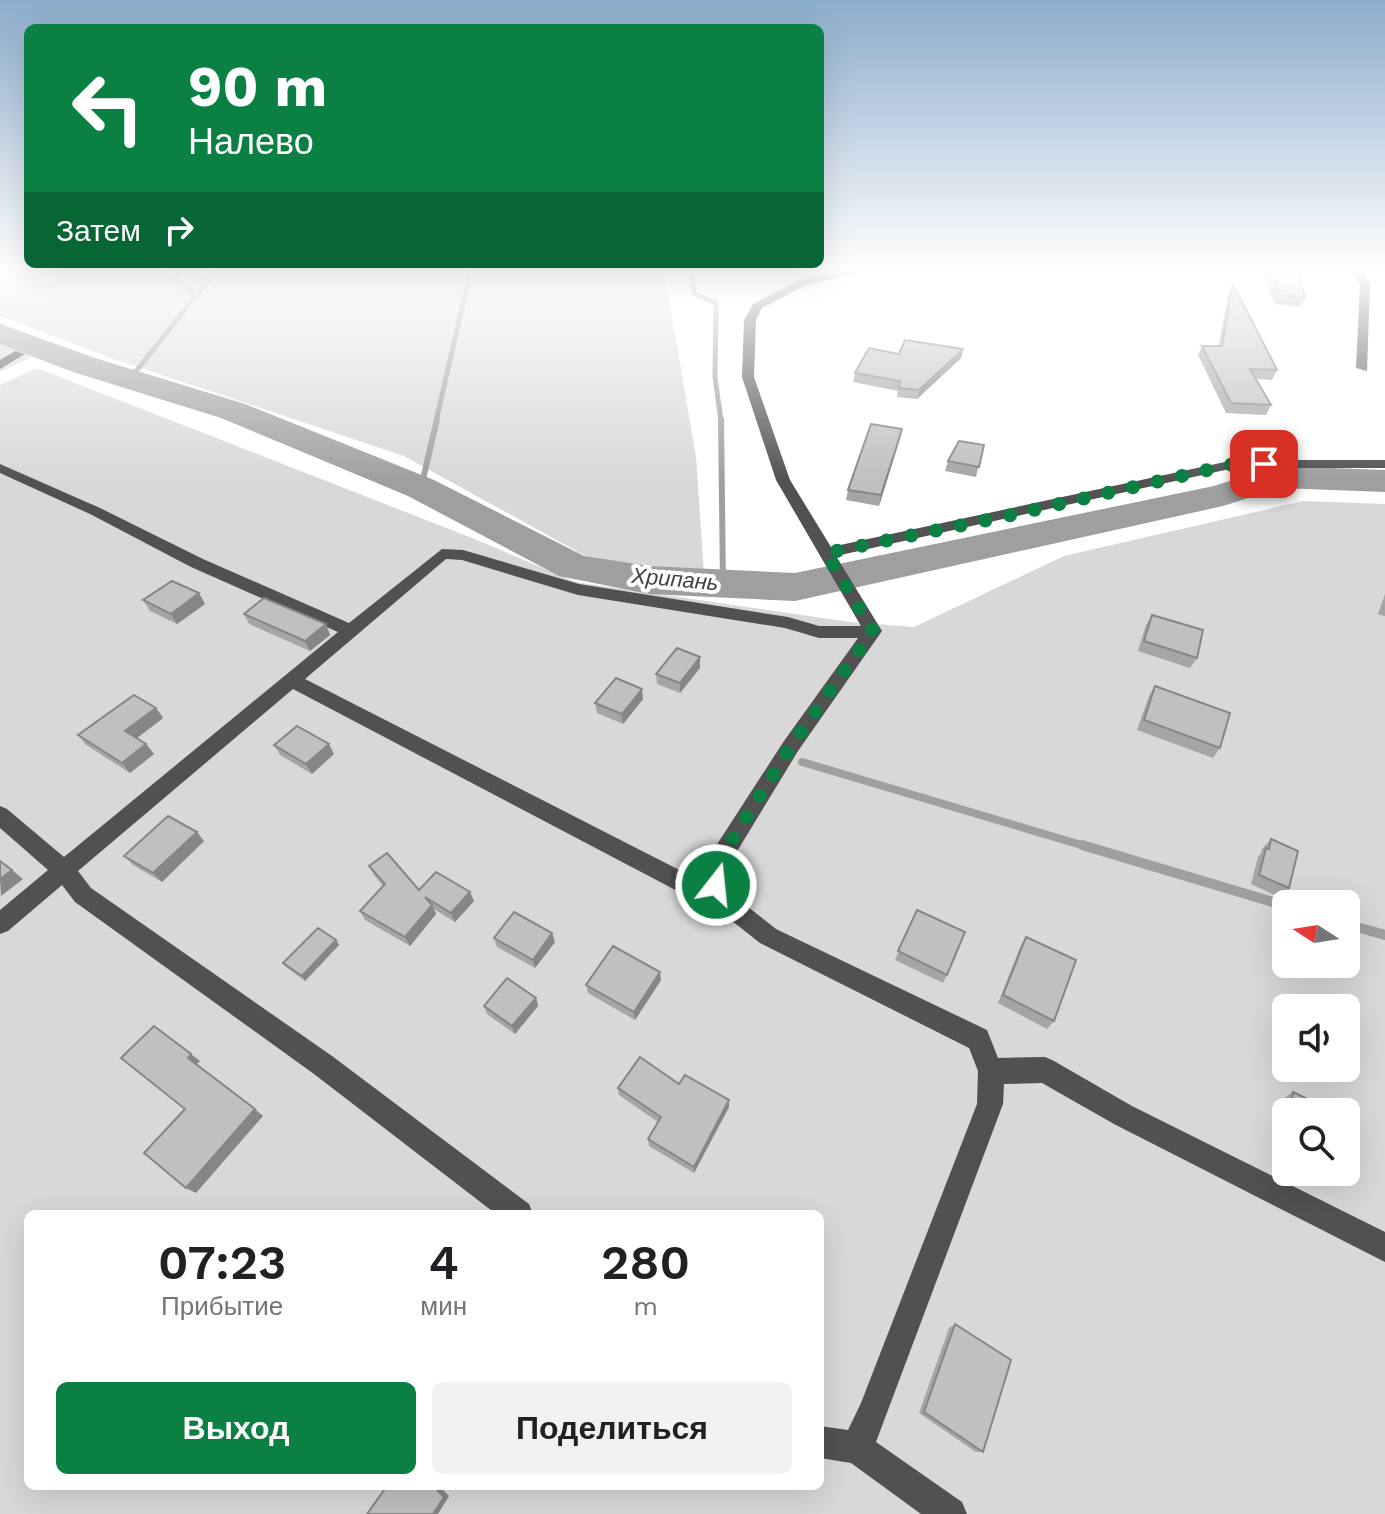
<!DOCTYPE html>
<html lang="ru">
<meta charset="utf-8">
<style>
:root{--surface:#fff;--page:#f2f2f2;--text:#202124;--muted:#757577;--accent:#0b8043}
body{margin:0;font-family:"Work Sans",sans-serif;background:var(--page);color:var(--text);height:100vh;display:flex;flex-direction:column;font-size:30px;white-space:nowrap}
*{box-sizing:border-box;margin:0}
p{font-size:26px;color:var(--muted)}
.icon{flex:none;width:44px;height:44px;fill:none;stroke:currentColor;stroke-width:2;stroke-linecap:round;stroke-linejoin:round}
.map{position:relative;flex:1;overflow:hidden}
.side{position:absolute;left:24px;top:1210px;width:800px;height:280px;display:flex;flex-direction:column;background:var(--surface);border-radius:12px;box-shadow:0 8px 32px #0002}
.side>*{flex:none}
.hud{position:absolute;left:24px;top:24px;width:800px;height:244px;border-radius:12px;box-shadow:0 8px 32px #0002;background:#0b8043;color:#fff;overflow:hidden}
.needle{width:52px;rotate:282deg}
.controls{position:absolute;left:1272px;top:890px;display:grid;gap:16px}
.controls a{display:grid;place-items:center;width:88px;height:88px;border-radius:12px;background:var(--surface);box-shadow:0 8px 32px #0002;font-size:40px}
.pin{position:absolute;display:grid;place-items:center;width:68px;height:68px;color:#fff;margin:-34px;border-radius:16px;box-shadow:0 4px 12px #0006}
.me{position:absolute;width:88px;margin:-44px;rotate:16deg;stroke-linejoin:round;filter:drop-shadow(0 0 6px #0008)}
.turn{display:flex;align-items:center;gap:28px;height:168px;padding:0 32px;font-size:36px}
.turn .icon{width:104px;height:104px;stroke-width:2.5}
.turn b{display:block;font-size:56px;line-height:68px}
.then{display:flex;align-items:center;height:76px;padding:0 32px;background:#0003;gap:16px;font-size:30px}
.eta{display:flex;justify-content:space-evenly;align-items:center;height:136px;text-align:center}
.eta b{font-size:48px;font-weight:600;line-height:56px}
.button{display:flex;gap:16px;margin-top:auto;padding:16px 32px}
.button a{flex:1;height:92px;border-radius:12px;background:var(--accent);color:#fff;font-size:32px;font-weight:600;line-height:92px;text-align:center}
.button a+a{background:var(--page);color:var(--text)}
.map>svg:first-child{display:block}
.green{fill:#d8d8d8;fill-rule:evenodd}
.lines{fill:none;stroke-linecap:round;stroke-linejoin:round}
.stream-far3{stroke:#9f9f9f;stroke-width:5}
.stream-far2{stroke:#9f9f9f;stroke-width:6}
.stream-far1{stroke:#9f9f9f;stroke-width:8}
.stream{stroke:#9f9f9f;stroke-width:10}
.river{fill:#9f9f9f;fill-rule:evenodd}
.minor{fill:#515151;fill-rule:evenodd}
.wall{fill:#a5a5a5}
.shaded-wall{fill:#868686}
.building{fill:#c0c0c0;stroke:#868686;stroke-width:2}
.route{stroke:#0b8043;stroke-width:14;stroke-dasharray:0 25.2}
.labels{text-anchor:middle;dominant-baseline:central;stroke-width:8;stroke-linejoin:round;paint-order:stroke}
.far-water-label{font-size:22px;font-style:italic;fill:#404040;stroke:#fff}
</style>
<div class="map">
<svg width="1385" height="1514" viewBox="0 0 1385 1514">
<rect width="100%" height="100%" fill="#fff"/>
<g class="green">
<path d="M664,269L696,457L704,574L598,563L404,456L114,359L0,316V269Z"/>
<path d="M0,323L57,345L0,372Z"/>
<path d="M37,368L472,538L576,582L850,622L914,627L1064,556L1303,501L1385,504V1514H0V385ZM1286,904H1346V964H1286ZM1286,1008H1346V1068H1286ZM1286,1112H1346V1172H1286ZM28,1214H820V1486H28Z"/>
</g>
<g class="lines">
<g class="stream-far3">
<path d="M164,269L196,297"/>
<path d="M691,269L695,294L716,303L715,377L721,421"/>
<path d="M130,379L217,269"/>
<path d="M436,421L471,269"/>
</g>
<g class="stream-far2">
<path d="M721,419L723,584"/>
<path d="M421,488L437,419"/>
</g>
<path class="stream-far1" d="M802,762L1088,847"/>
<g class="stream">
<path d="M1082,845L1286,906"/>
<path d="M1346,924L1385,935"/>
</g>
<path class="river" d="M0,324L95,358L245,404L434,480L584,556L649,566L795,573L1214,486L1276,466L1385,470V492L1279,488L1223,506L795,601L649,594L559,576L408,496L221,418L73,372L0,344Z"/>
<g class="minor">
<path d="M848,269H872L806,285L762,308L756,320L754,377L790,480L831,547L1234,460H1385V468H1234L836,556L882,631L798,751L733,858L728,883L743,903L776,929L987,1030L998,1058L1045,1057L1054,1061L1132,1106L1385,1232V1262L1114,1124L1042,1083L1004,1084L1003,1104L876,1442L962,1502L967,1514H921L851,1463L820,1458V1426L848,1430L861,1403L977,1104L978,1071L969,1048L760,943L727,917L711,895L691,897L683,894L293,689L78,871L91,888L332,1056L529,1204L533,1214H496L314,1074L75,902L62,885L8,931L0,934V910L48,870L0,828V806L7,809L64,857L338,632L191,567L90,514L0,473V464L100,508L203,559L349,623L442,549L463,550L579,584L788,617L819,626H861L776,480L742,377L744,320L753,304L799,280ZM446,559L462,560L578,595L785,628L819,638H858L784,741L714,849L707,876L693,877L305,679Z"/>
<path d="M1296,269H1359L1370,282L1367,371L1356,368L1360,284L1349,271L1301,272Z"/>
<path d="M15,351L25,354L0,369V360Z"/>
</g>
</g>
<g class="wall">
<path d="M1261,270H1298L1305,298L1300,307L1275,304Z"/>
<path d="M1233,284L1277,370L1272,380L1256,379L1271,405L1266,415L1226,413L1198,355L1202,346H1219L1228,293Z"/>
<path d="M963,349L961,358L917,399L897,397L898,391L853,382L855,373L899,354Z"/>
<path d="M902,429L879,506L846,500L848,490Z"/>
<path d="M984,445L976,477L945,471L948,461Z"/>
<path d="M1385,594V616L1378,614Z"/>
<path d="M143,600L205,604L177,624L150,611Z"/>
<path d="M244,614L326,624L330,635L310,651L249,624Z"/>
<path d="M1152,615L1197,658L1190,668L1138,651L1146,625Z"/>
<path d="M700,668L680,693L657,684L656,674Z"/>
<path d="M1155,686L1220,748L1213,758L1137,730L1149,696Z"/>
<path d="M643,699L623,724L597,713L595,703Z"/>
<path d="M156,708L163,718L137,738L146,744L154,754L130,773L86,745L78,735Z"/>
<path d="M274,745L334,754L312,774L280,755Z"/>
<path d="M1271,839L1289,888L1279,897L1251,884L1258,857L1261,853L1262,849Z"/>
<path d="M204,841L162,882L133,865L124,856Z"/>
<path d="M369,866L419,890L474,901L455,922L434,909L436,914L410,946L365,920L360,911L383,886L374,875Z"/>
<path d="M917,910L947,975L943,983L895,960Z"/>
<path d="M1026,937L1054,1021L1047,1029L998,1003L1021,945Z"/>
<path d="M494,938L555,942L535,968L497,947Z"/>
<path d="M336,940L339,945L305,981L286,967L283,963Z"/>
<path d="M661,980L635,1020L588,993L586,985Z"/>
<path d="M536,998L538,1006L515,1034L487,1014L484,1006Z"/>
<path d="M679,1084L729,1100V1107L694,1173L649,1146L648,1139L658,1122L619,1095L618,1088Z"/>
<path d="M1293,1092L1334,1112H1286V1141L1275,1135L1283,1099Z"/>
<path d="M955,1324L983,1452H976L919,1413L949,1328Z"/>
</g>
<g class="shaded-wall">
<path d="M963,349L961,358L917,399L919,390Z"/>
<path d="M902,429L900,439L879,506L881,495Z"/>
<path d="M199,593L205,604L177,624L171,614Z"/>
<path d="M326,624L330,635L310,651L305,641Z"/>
<path d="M700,657V668L680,693V683Z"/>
<path d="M642,689L643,699L623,724L622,714Z"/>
<path d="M156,708L163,718L133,741L125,731Z"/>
<path d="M146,744L154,754L130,773L122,763Z"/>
<path d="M329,744L334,754L312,774L306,764Z"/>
<path d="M197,832L204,841L162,882L153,873Z"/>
<path d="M12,870L23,879L1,896L0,879Z"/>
<path d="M470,892L474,901L455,922L451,913Z"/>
<path d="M432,905L436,914L410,946L405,937Z"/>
<path d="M552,933L555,942L535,968L533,960Z"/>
<path d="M336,940L339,945L305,981L302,976Z"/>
<path d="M660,972L661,980L635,1020L634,1012Z"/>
<path d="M536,998L538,1006L515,1034L512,1026Z"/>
<path d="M191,1054L200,1061L196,1065L188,1058Z"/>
<path d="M729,1100V1107L694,1173V1167Z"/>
<path d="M255,1109L263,1116L196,1193L186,1188Z"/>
<path d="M433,1486H439L449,1496L438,1514H433Z"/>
</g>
<g class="building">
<path d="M1270,270H1298L1305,298L1280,295Z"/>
<path d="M1233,284L1277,370L1250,369L1271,405L1231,403L1202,346H1222Z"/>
<path d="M905,340L963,349L919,390L899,388L900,381L855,373L869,348L899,354Z"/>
<path d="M871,424L902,429L881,495L848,490Z"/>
<path d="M959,441L984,445L979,467L948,461Z"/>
<path d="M172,581L199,593L171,614L143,600Z"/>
<path d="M264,598L326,624L305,641L244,614Z"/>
<path d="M1152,615L1203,630L1197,658L1144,641Z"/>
<path d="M677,648L700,657L680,683L656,674Z"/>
<path d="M616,678L642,689L622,714L595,703Z"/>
<path d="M1155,686L1230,713L1220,748L1144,720Z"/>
<path d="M134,695L156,708L125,731L146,744L122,763L78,735Z"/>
<path d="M297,726L329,744L306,764L274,745Z"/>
<path d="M168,816L197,832L153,873L124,856Z"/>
<path d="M1271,839L1298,851L1289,888L1259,875L1266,848L1269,849Z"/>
<path d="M387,853L419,890L436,872L470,892L451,913L425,897L432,905L405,937L360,911L385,884L369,866Z"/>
<path d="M0,861L12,870L0,879Z"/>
<path d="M917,910L965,932L947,975L898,951Z"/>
<path d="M514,912L552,933L533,960L494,938Z"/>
<path d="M318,928L336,940L302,976L283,963Z"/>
<path d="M1026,937L1076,960L1054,1021L1003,995Z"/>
<path d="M613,946L660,972L634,1012L586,985Z"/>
<path d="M507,978L536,998L512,1026L484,1006Z"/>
<path d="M154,1026L191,1054L188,1058L255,1109L186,1188L144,1153L185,1109L121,1058Z"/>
<path d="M640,1057L679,1084L685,1075L729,1100L694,1167L648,1139L661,1117L618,1088Z"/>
<path d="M1293,1092L1334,1112H1290Z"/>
<path d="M1346,1118L1349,1120L1346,1138Z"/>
<path d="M955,1324L1011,1360L983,1452L924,1412Z"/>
<path d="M387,1486H433L444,1497L433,1514H367Z"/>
</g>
<linearGradient id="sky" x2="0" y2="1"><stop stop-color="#8baccb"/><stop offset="0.56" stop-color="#fff"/><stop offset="1" stop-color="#fff" stop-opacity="0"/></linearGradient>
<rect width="1385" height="481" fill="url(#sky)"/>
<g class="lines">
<path class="route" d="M716,885L722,856L791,746L873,631L826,553L1007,516L1234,464H1264"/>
</g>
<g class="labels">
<g class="far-water-label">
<text transform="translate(675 579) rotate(5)">Хрипань</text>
</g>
</g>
</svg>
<div class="controls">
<a><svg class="needle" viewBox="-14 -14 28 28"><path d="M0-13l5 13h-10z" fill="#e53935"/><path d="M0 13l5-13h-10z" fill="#757577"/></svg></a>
<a><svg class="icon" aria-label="sound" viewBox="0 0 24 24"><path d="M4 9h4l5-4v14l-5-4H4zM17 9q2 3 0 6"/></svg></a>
<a><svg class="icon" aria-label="search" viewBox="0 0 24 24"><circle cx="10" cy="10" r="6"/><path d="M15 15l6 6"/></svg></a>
</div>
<div class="pin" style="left:1264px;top:464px;background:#d93025"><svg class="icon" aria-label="arrive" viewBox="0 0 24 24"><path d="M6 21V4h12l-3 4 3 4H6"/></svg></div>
<svg class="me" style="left:716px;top:885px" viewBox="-20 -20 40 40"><circle r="17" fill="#0b8043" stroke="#fff" stroke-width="3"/><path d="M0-11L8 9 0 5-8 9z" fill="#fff"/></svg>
<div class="hud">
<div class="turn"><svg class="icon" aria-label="left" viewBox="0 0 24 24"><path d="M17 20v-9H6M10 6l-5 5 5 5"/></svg><div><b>90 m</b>Налево</div></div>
<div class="then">Затем<svg class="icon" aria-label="right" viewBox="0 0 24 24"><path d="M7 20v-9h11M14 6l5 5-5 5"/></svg></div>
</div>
<section class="side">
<div class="eta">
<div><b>07:23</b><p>Прибытие</p></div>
<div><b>4</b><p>мин</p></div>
<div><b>280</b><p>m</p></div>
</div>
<div class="button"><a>Выход</a><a>Поделиться</a></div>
</section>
</div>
